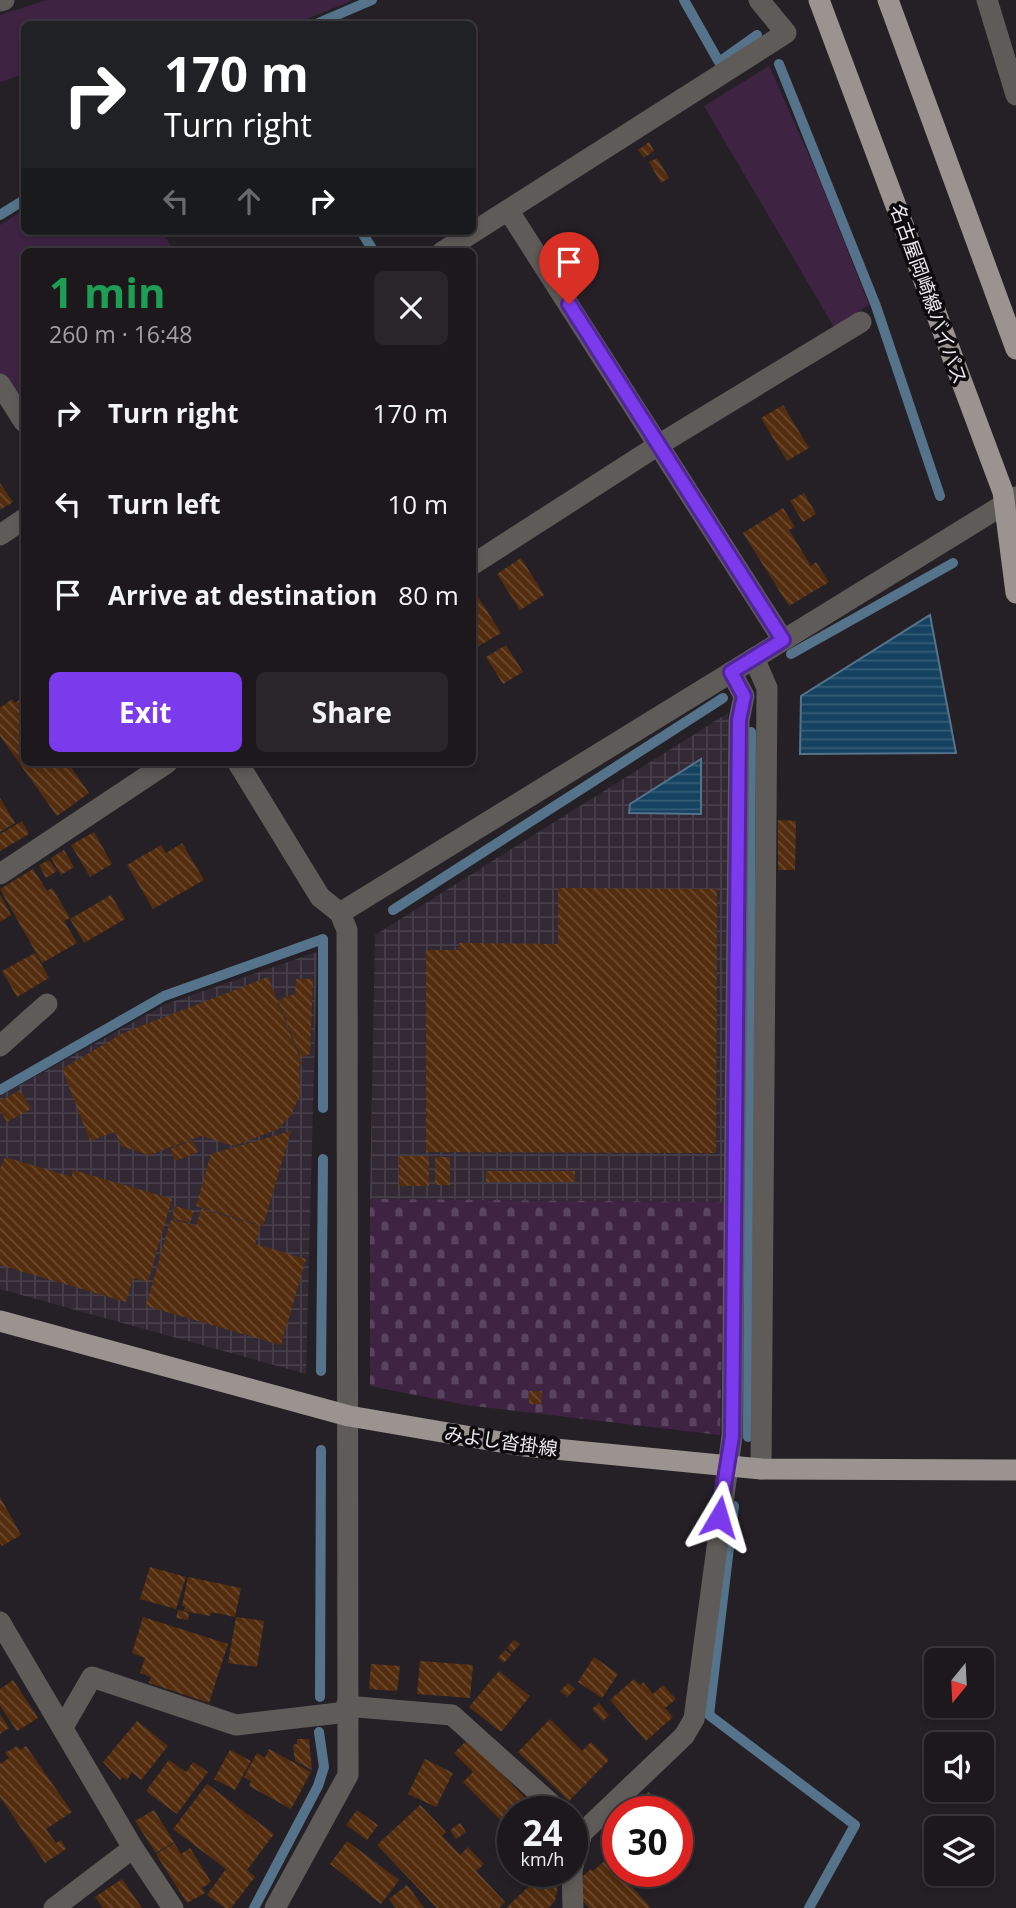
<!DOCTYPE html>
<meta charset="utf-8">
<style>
:root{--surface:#1c181c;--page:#292529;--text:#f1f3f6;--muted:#a0a0a3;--line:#3a373b;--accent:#7c3aed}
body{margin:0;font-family:"Open Sans","Noto Sans JP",sans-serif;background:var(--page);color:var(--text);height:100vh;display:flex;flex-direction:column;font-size:26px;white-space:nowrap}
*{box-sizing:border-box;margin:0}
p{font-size:23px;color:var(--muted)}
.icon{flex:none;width:38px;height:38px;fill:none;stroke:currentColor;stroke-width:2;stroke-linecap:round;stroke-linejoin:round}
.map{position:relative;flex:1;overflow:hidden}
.panel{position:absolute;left:21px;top:248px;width:455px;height:518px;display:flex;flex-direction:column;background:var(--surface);border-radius:10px;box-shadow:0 4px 10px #0003,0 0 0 2px var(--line)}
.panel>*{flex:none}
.guide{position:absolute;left:21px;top:21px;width:455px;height:214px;border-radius:10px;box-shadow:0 4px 10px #0003,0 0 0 2px var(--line);background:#202124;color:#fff;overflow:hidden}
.needle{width:46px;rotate:198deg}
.fabs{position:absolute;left:924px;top:1648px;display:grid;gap:14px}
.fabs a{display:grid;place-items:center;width:70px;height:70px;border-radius:10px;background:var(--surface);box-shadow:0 4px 10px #0003,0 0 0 2px var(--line);font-size:35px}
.speed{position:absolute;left:497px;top:1796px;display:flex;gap:14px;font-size:35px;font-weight:700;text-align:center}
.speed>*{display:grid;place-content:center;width:91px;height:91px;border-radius:50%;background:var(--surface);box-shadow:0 4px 10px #0003,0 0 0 2px var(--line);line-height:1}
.speed small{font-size:18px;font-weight:400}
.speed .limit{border:10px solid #d22;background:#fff;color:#111}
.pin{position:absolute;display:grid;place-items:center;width:60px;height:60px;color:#fff;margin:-72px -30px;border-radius:50% 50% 50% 0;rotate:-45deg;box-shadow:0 0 7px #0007}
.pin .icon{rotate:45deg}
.me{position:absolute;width:77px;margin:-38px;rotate:7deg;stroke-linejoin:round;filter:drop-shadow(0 0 5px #0008)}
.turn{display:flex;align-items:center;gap:24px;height:147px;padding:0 28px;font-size:32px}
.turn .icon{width:91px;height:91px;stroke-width:2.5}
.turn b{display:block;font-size:49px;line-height:60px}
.lanes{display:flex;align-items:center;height:66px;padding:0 28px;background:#0003;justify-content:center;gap:35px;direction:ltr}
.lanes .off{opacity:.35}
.round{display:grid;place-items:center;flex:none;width:74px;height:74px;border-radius:10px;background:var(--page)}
.overview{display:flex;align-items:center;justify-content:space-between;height:119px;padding:0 28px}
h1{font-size:42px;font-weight:700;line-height:52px;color:#1e9e55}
.action{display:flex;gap:14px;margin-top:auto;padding:14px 28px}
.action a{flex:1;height:80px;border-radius:10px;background:var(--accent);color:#fff;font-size:28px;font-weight:700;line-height:80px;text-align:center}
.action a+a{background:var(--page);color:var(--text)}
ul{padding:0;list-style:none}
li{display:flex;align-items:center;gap:21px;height:91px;padding:0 28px}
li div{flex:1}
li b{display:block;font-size:26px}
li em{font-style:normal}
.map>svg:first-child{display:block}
.industrial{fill:url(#industrial-grid)}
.green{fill:#3e2343}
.cemetery{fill:url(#cemetery-stones)}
.water{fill:url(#water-rules);stroke:#55748b;stroke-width:2}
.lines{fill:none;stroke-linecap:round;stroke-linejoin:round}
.stream{stroke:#55748b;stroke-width:10}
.building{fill:url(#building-back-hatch)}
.minor{stroke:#5f5b59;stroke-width:21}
.major{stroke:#9b938f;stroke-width:21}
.route-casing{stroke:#51269a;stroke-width:18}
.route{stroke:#7c3aed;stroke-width:12}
.labels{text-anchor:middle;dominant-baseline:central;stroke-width:7;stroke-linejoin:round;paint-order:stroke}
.street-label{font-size:19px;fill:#ede9ee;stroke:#0d0b0d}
</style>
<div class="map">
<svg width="1016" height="1908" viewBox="0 0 1016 1908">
<defs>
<pattern id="industrial-grid" width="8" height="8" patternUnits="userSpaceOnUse" patternTransform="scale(1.75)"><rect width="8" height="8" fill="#322934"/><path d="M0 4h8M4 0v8" fill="none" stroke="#463e48"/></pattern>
<pattern id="cemetery-stones" width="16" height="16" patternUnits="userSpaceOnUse" patternTransform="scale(1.75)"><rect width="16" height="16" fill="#3e2343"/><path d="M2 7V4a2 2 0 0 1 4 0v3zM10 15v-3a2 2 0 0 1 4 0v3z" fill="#5a435e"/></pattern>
<pattern id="water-rules" width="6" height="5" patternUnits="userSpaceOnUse" patternTransform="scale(1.75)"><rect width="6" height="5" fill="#144260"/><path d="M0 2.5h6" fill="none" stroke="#365d77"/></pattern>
<pattern id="building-back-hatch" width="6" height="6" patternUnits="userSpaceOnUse" patternTransform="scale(1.75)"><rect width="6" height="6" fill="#532d0d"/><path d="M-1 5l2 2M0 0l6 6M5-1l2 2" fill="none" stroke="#6c4b31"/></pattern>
</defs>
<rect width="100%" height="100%" fill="#252026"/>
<g class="industrial">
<path d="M728,713L725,1202L370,1199L375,935Z"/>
<path d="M317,952L306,1374L0,1289V1096L166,1004Z"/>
</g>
<g class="green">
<path d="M47,0H353L295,24H24V74L0,82V15Z"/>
<path d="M769,66L819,178L869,305L834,327L704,106Z"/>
<path d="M24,210V231H161L175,252H24V412L0,373V225Z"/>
</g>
<path class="cemetery" d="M370,1199L725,1202L720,1435L466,1405L370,1386Z"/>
<g class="water">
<path d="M930,615L956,753L800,754L801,696Z"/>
<path d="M701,759V814L629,813L630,804Z"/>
</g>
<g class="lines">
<g class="stream">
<path d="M684,0L719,62L757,35"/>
<path d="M316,24L372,0"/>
<path d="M779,64L876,306L940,496"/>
<path d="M0,215L24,200"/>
<path d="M361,231L374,252"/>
<path d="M791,654L953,563"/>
<path d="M393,910L723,698"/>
<path d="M0,1090L164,996L323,939V1108"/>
<path d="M321,1371L323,1159"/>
<path d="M748,1437L751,732"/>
<path d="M734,1506L709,1715L855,1825L809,1908"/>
<path d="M320,1697L321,1450"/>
<path d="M254,1908L318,1786L324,1767L319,1732"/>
</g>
</g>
<g class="building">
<path d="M649,142L654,151L644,158L638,150Z"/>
<path d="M657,158L669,178L661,183L649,162Z"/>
<path d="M783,405L809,448L787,461L761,418Z"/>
<path d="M0,483L13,502L0,510Z"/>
<path d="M804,493L816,514L803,522L790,501Z"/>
<path d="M783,508L795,527L789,530L811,566L816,562L829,582L789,606L743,533Z"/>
<path d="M521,558L544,595L520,610L497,574Z"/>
<path d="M472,587L501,633L472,650Z"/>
<path d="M506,645L523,672L503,684L486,657Z"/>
<path d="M24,696V763H68L89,793L57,816L0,736V708L12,699L15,703Z"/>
<path d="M0,798L15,823L0,832Z"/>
<path d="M778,820L796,821L795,870H778Z"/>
<path d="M22,821L29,834L0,851V834Z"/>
<path d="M94,832L112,864L90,877L71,845Z"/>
<path d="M182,843L204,880L153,909L127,865L161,845L166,853Z"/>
<path d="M64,850L74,867L61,875L51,858Z"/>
<path d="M49,860L57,871L46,878L39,865Z"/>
<path d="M33,869L47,891L52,888L70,918L64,921L77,943L42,963L0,889Z"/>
<path d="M558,888L717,889L716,1153L426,1152V950H459V943L558,944Z"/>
<path d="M0,895L11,915L0,922Z"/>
<path d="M111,895L125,919L84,943L70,919Z"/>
<path d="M35,953L49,978L17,997L2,971Z"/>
<path d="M268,977L302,1064L299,1066L300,1095L291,1115L278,1129L234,1146L201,1136L149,1155L121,1146L115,1132L90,1141L62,1069L123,1033Z"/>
<path d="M296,979H313L310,1054L301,1058L278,1000L295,994Z"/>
<path d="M20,1090L31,1109L7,1122L0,1110V1101Z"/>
<path d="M291,1131L263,1226L196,1206L211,1154Z"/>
<path d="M193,1140L198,1152L175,1161L170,1149Z"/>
<rect x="399" y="1156" width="30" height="30"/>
<path d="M5,1157L72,1177L73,1170L172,1199L148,1282L133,1278L126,1302L0,1265V1169Z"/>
<rect x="435" y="1157" width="15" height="28"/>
<rect x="486" y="1171" width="89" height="11"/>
<path d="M175,1206L194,1211L190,1223L172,1218Z"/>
<path d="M201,1209L260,1226L255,1244L306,1259L281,1345L146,1306L171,1219L196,1226Z"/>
<path d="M529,1391H542L541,1404H529Z"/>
<path d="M0,1497L21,1535L2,1546L0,1543Z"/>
<path d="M150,1567L186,1577L176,1609L140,1599Z"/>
<path d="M188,1577L241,1588L235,1617L211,1612L210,1616L184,1611L185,1606H182Z"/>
<path d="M178,1610L189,1613L188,1620L176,1618Z"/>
<path d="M143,1617L228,1644L209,1703L149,1683L151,1677L140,1673L145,1658L132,1653Z"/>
<path d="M236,1617L264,1621L257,1667L228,1663Z"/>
<path d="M514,1640L520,1644L512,1653L507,1648Z"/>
<path d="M505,1650L511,1655L504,1663L498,1658Z"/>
<path d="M594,1657L618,1674L602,1698L578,1682Z"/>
<path d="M420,1661L473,1665L470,1698L417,1694Z"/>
<path d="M371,1664L400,1666L397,1691L369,1689Z"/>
<path d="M499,1671L530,1696L501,1732L469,1707Z"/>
<path d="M634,1679L640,1685L643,1682L653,1694L663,1685L676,1699L665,1708L673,1717L646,1741L610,1700Z"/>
<path d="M13,1680L38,1718L17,1731L0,1706V1689Z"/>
<path d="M568,1683L575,1689L567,1697L560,1691Z"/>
<path d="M599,1703L609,1715L603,1721L592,1709Z"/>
<path d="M0,1714L9,1728L0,1734Z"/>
<path d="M550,1719L582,1751L591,1742L609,1760L569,1801L518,1752Z"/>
<path d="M137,1721L168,1746L141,1780L132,1772L127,1780L123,1777L120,1780L103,1762Z"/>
<path d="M297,1739H309L312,1770L295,1761L293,1745L297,1744Z"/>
<path d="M468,1739L529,1802L534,1797L548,1811H513V1822L507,1827L463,1782L473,1772L454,1753Z"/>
<path d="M17,1746L20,1750L26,1746L72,1812L46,1829L56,1843L61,1840L66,1849L45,1863L0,1797V1764L9,1758L5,1753Z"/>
<path d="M269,1749L311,1772L291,1809L249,1786L251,1781L244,1777L257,1753L265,1758Z"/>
<path d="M230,1750L251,1761L235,1790L214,1779Z"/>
<path d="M425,1759L453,1773L436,1807L408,1794Z"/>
<path d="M169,1760L186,1772L193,1762L208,1772L177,1814L146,1791Z"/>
<path d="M207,1784L274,1834L247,1870L255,1877L231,1908H225L207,1895L226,1869L173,1829Z"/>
<path d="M649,1792L663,1811H623Z"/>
<path d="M420,1805L446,1832L442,1836L460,1855L468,1847L484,1864L476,1871L505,1902L499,1908H437L377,1845Z"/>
<path d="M154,1810L174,1842L156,1853L135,1821Z"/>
<path d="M357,1810L378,1825L367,1840L346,1825Z"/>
<path d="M460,1823L466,1832L456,1839L450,1830Z"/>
<path d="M677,1829L686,1840L680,1844L690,1857L677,1867Z"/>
<path d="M513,1839V1868L498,1854Z"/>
<path d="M347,1841L399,1880L381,1904L330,1864Z"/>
<path d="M174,1843L181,1854L190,1848L211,1882L202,1888L205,1893L187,1903L156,1854Z"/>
<path d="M618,1849V1871H633L625,1879L651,1908H589L582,1900L583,1876L591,1869L593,1871Z"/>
<path d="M515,1871H541L528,1884Z"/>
<path d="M545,1871L560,1873L555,1901L548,1908H506Z"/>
<path d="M122,1879L142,1908H103L95,1897Z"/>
<path d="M407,1885L424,1908H396L389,1899Z"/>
</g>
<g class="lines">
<g class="minor">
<path d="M987,0L1016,95"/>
<path d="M0,1L4,0"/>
<path d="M508,210L783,640"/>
<path d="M442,252L786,33L759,0"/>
<path d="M0,384L24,422"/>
<path d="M0,535L24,519"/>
<path d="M472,565L660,444L861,322"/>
<path d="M754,658L767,688L761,1469"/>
<path d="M238,763L320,897L340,913L347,930L348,1775L275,1908"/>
<path d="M0,874L167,763"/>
<path d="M340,913L1016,497"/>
<path d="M0,1046L47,1004"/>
<path d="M0,1622L133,1848L173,1908"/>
<path d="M346,1706L452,1715L559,1811"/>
<path d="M63,1727L92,1677L236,1725L347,1712"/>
<path d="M572,1870L582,1833L684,1736L694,1719L732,1436L739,720L744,696L731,672"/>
<path d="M572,1871L573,1908"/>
<path d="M54,1908L133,1848"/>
</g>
<g class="major">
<path d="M819,0L1003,492L1016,593"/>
<path d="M888,0L1016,349"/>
<path d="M0,1321L349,1416L524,1446L761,1469L1016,1470"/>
</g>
</g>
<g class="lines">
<defs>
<path id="route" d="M569,304L783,640L731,672L744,696L739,720L732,1436L719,1517"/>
</defs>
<use href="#route" class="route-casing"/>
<use href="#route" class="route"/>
</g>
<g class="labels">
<g class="street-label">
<text transform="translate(929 294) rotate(70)">名古屋岡崎線バイパス</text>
<text transform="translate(501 1441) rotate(8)">みよし沓掛線</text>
</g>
</g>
</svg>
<div class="fabs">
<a><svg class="needle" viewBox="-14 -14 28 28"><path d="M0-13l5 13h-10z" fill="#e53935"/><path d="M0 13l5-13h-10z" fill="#a0a0a3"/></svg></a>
<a><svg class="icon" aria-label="sound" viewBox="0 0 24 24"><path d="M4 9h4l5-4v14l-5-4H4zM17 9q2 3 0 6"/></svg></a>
<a><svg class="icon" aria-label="layers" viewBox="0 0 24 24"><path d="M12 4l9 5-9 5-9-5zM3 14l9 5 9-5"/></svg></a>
</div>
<div class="speed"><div>24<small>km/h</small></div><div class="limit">30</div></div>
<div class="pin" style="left:569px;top:304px;background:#d93025"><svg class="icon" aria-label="arrive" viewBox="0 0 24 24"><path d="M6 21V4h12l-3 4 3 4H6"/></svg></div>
<svg class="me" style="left:719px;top:1517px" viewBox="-20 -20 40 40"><path d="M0-17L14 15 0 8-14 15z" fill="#7c3aed" stroke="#fff" stroke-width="4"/></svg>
<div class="guide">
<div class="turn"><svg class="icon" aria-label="right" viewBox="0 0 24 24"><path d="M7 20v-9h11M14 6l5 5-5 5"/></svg><div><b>170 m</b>Turn right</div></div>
<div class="lanes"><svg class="icon off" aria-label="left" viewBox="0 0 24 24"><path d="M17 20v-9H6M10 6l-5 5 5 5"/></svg><svg class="icon off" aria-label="ahead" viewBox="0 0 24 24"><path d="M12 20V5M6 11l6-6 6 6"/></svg><svg class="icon" aria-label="right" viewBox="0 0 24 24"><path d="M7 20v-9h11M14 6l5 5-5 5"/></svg></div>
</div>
<section class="panel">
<div class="overview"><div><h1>1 min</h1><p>260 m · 16:48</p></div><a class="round"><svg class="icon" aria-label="close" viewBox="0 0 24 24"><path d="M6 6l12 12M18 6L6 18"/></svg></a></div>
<ul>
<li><svg class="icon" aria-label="right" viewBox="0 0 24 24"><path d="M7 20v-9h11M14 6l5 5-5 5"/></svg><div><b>Turn right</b></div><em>170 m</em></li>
<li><svg class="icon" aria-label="left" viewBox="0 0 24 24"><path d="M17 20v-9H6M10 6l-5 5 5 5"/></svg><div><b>Turn left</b></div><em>10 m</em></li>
<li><svg class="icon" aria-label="arrive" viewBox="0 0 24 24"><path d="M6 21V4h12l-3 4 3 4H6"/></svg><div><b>Arrive at destination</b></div><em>80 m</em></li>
</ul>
<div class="action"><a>Exit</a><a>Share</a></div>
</section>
</div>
